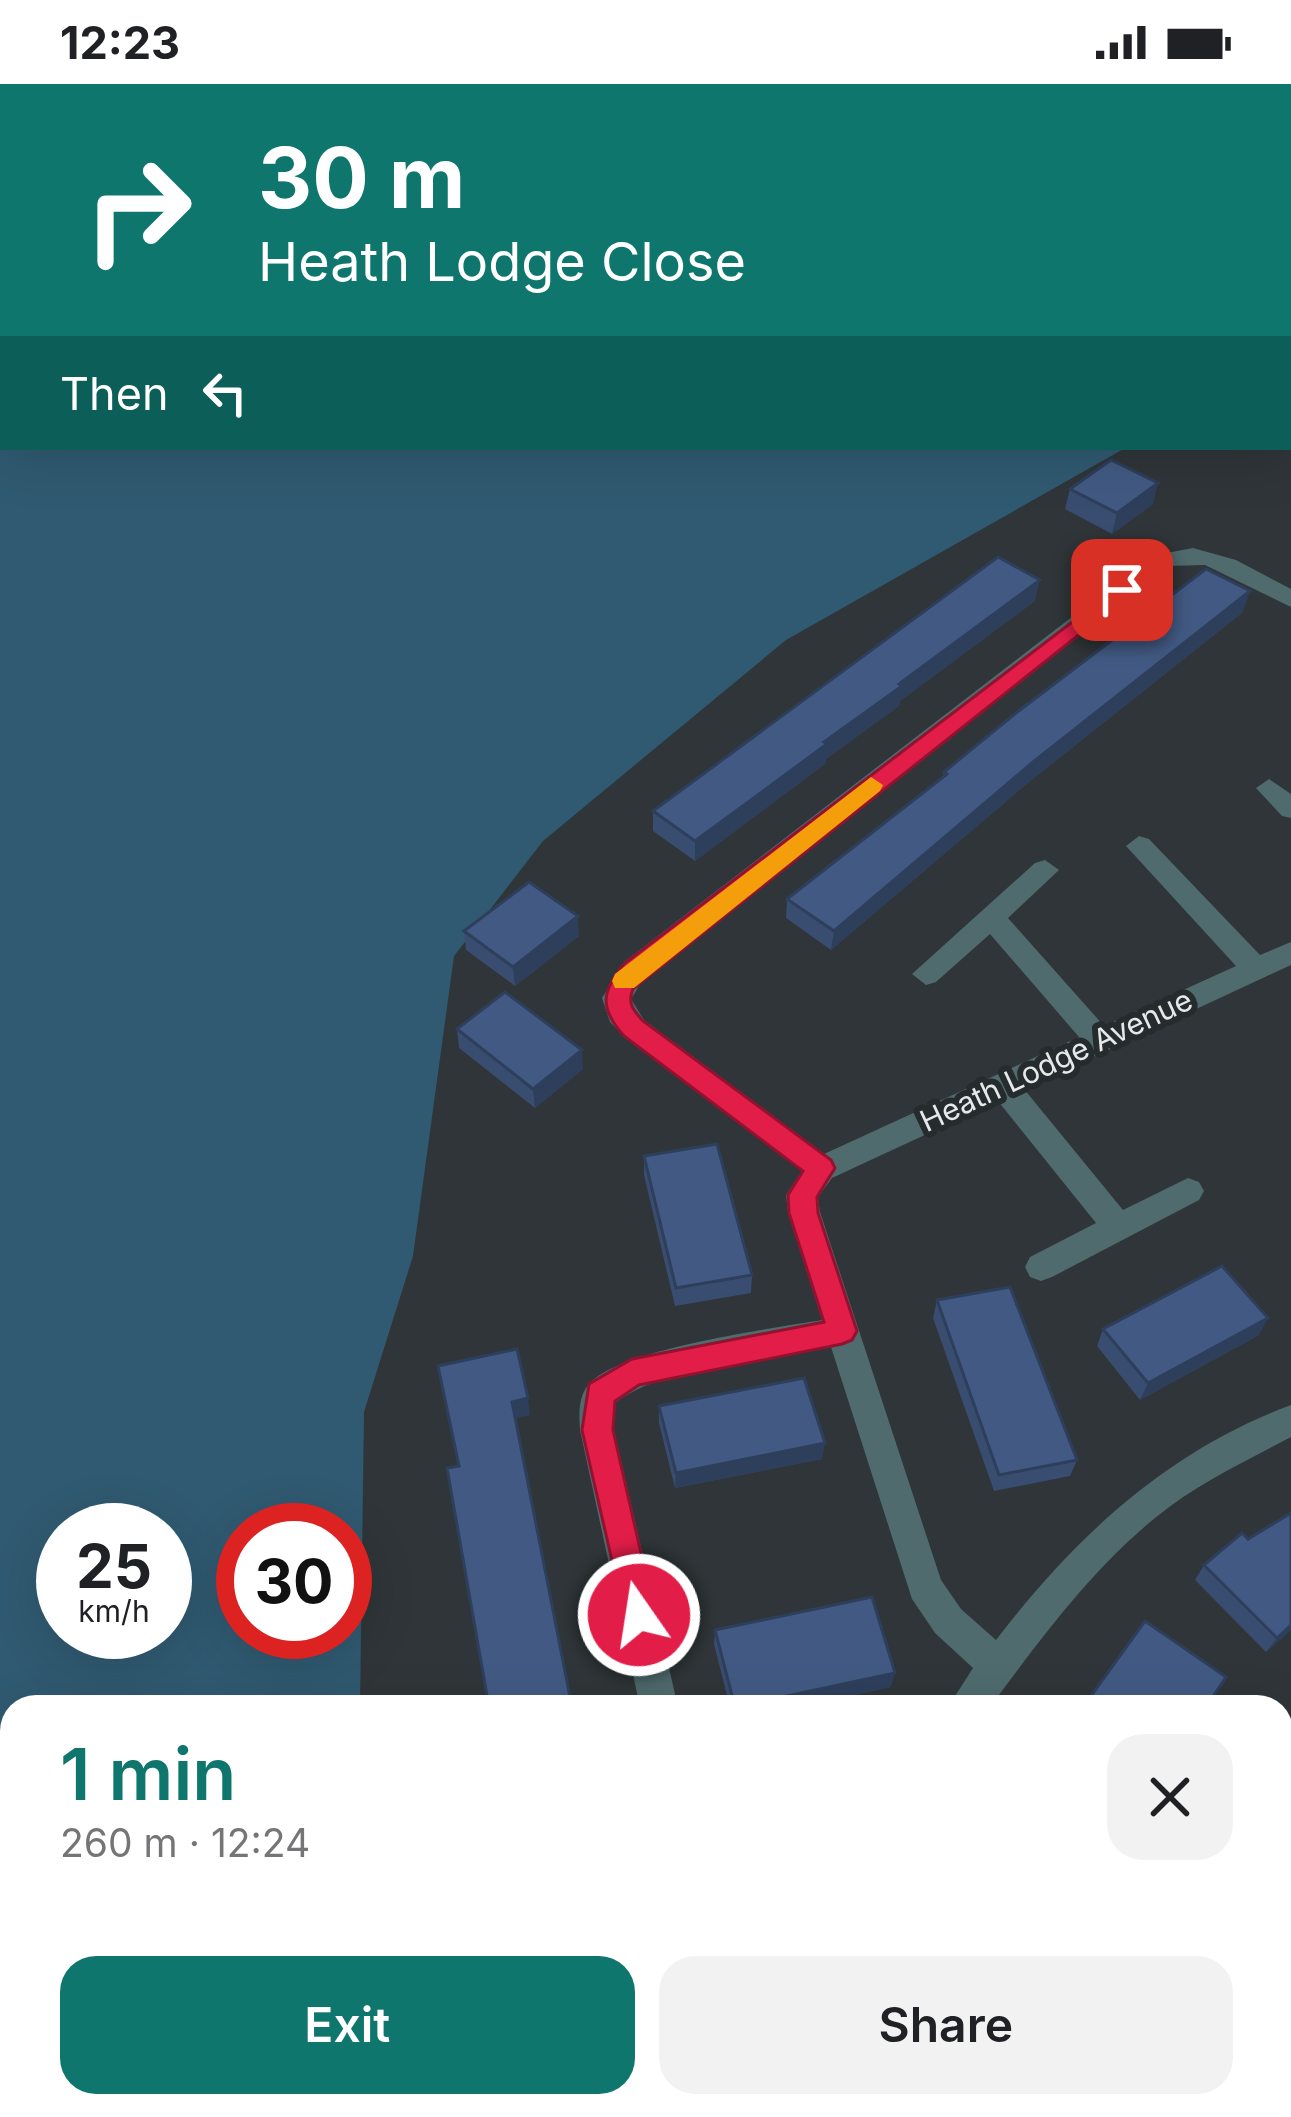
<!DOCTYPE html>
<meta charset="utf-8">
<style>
:root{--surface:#fff;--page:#f2f2f2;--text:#202124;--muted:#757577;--accent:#0f766e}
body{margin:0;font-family:Inter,sans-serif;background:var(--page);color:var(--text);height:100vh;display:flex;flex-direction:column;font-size:45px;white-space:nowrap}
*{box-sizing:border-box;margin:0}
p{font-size:39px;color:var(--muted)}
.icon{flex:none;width:66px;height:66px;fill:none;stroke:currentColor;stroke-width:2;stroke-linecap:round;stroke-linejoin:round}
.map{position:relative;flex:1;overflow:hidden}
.details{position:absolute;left:0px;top:1611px;width:1293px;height:423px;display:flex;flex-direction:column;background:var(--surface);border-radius:36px 36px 0 0;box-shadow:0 12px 48px #0002}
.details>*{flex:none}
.guide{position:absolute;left:0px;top:0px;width:1293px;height:366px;box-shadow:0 12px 48px #0002;background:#0f766e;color:#fff;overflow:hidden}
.speed{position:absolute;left:36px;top:1419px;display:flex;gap:24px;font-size:60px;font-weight:700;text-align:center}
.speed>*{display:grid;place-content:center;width:156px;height:156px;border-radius:50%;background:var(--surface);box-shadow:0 12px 48px #0002;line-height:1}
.speed small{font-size:30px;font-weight:400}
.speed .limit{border:18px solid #d22;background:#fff;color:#111}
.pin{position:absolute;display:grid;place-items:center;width:102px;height:102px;color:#fff;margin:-51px;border-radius:24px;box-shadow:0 6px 18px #0006}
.me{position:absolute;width:132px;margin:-66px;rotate:347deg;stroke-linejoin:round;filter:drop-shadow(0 0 9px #0008)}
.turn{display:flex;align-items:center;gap:42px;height:252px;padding:0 60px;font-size:54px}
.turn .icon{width:156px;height:156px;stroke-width:2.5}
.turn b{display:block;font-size:84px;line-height:102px}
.then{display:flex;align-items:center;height:114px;padding:0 60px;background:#0003;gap:24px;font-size:45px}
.round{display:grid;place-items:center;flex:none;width:126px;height:126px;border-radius:36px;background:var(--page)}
.head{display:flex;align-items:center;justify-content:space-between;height:204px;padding:0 60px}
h1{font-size:72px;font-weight:600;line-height:90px;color:var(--accent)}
.primary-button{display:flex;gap:24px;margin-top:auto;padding:24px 60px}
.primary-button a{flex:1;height:138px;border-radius:36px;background:var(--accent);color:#fff;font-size:48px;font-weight:600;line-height:138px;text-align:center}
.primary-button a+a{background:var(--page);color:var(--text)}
.status{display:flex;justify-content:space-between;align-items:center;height:84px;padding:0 60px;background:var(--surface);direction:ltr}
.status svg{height:33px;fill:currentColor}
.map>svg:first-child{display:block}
.green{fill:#305a71;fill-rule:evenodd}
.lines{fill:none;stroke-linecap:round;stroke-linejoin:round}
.minor{fill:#4f6b6e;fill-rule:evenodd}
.wall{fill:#394d71}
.shaded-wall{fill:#2e3f5c}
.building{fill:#425a83;stroke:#2e3f5c;stroke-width:3}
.route{fill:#e11d48;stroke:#92132f;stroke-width:3}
.slow{fill:#f59e0b}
.labels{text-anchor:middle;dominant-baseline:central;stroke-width:12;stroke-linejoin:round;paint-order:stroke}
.street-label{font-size:30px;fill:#e6e9eb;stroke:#262b2e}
</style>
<div class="status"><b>12:23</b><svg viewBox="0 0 49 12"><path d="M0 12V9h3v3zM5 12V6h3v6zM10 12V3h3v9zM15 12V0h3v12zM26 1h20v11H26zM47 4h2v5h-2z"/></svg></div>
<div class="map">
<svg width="1291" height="2033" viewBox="0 0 1291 2033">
<rect width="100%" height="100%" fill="#2f3538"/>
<g class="green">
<path d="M0,0L956,3H3V363H1127L786,556L543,757L454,872L413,1172L364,1328L360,1623H12V2022H458L467,2033H0ZM63,1446H165V1548H63ZM243,1446H345V1548H243Z"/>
<path d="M1291,1797V2033H1067L1078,2022H1281V1808Z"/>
</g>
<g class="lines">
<g class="minor">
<rect x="1290" y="233" width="1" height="12"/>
<path d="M1193,464L1236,476L1291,505V523L1205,481L1167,482L644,894L631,915L644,936L824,1070L1079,953L990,850L936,898L926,901L912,890L1035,779L1045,776L1059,786L1008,834L1104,942L1236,882L1126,762L1139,752L1149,755L1260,871L1291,858V881L1024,1005L1123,1126L1188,1094L1199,1098L1204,1107L1199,1116L1052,1193L1041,1197L1030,1193L1025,1183L1030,1173L1096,1139L998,1017L832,1094L818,1113L820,1128L941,1496L961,1525L996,1556C1075,1453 1167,1367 1291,1321V1353C1244,1378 1196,1400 1155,1434C1090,1487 1040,1556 990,1623H948L973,1584L935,1549L912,1515L831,1263C769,1274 663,1281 614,1320V1346L678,1623H640L580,1346C579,1331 578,1314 588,1301C616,1265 775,1244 822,1236L788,1128L786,1111L802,1087L624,952L610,938L602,914L624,878L1151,472Z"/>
<path d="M1269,695L1291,710V734L1282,732L1256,704Z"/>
</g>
</g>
<g class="wall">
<path d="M996,0H1291V204L1290,3H1003Z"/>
<path d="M1070,405L1153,420L1112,450L1065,425Z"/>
<path d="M1035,517L900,617L899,622L826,675L825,680L695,777L653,747V727Z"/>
<path d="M1243,528L1029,698L831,866L786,834L787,815L943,693L944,688Z"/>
<path d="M464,847L579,852L515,902L466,866Z"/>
<path d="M457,945L583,985L535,1024L459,964Z"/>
<path d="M644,1072L752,1191L751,1209L675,1222L644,1091Z"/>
<path d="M937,1216L1077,1376L1070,1392L994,1407L933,1234Z"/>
<path d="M1103,1245L1259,1251L1140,1316L1097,1262Z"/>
<path d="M659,1322L822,1375L675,1404L659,1339Z"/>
<path d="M1204,1481L1291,1546L1266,1568L1195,1496Z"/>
<path d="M715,1546L891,1603L798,1623H730L714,1560Z"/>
</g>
<g class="shaded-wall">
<path d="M1158,399L1153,420L1112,450L1117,429Z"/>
<path d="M1040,496L1035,517L900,617L899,622L826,675L825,680L695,777V757L899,600Z"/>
<path d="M1250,507L1243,528L1029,698L831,866L834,847L1033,678Z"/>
<path d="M578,832L579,852L515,902L513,883Z"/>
<path d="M582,966L583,985L535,1024L533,1005Z"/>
<path d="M1268,1234L1259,1251L1140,1316L1148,1299Z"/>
<path d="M528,1314L530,1331L514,1335L512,1318Z"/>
<path d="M825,1359L822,1375L675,1404L676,1389Z"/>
<path d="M1291,1541V1546L1266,1568L1277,1554Z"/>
<path d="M895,1589L891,1603L798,1623H740Z"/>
</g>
<g class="building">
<path d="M1041,0H1291V185L1290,3H1048Z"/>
<path d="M1111,376L1158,399L1117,429L1070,405Z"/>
<path d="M998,473L1040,496L899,600L902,602L824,658L827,660L695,757L653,727Z"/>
<path d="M1206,485L1250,507L1033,678L834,847L787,815L947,690L944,688L1016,629Z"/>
<path d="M529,798L578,832L513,883L464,847Z"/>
<path d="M505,908L582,966L533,1005L457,945Z"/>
<path d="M717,1060L752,1191L676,1204L644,1072Z"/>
<path d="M1222,1182L1268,1234L1148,1299L1103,1245Z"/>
<path d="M1010,1203L1077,1376L999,1391L937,1216Z"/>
<path d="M517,1265L528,1314L512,1318L572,1623H489L447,1384L459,1382L438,1282Z"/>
<path d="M804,1294L825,1359L676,1389L659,1322Z"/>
<path d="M1291,1429V1541L1277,1554L1204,1481L1242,1449L1248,1455Z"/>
<path d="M872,1513L895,1589L735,1623L715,1546Z"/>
<path d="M1145,1537L1226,1593L1206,1623H1083Z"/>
<path d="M704,2022H805L807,2033H706Z"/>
</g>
<path class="route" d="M1122,500L1129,502V511L633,905C627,919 633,926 643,937L831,1076L835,1084L817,1113L818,1129L857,1247L852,1256L842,1260L639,1301L615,1317L613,1346L655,1531L650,1542L639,1547L627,1542L582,1346L589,1300L632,1275L824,1238L789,1129L788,1111L803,1087L624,952C599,924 601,907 625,879Z"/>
<path class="slow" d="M871,693L883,701L880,707L634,904H615L612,897L615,890Z"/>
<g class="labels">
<g class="street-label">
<text transform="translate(1056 976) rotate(-25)">Heath Lodge Avenue</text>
</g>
</g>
</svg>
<div class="speed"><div>25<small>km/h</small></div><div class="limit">30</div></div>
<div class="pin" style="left:1122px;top:506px;background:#d93025"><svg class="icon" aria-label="arrive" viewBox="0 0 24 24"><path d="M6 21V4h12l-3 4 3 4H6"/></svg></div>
<svg class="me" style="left:639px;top:1531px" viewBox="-20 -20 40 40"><circle r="17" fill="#e11d48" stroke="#fff" stroke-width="3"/><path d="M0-11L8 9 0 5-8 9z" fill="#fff"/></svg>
<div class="guide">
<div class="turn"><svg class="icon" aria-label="right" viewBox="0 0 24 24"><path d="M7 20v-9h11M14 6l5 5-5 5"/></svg><div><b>30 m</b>Heath Lodge Close</div></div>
<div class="then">Then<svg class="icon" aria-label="left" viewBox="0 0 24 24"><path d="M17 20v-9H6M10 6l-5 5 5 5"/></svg></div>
</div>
<section class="details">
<div class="head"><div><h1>1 min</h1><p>260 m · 12:24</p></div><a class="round"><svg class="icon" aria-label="close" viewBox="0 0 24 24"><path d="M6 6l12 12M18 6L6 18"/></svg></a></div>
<div class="primary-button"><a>Exit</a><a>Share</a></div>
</section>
</div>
